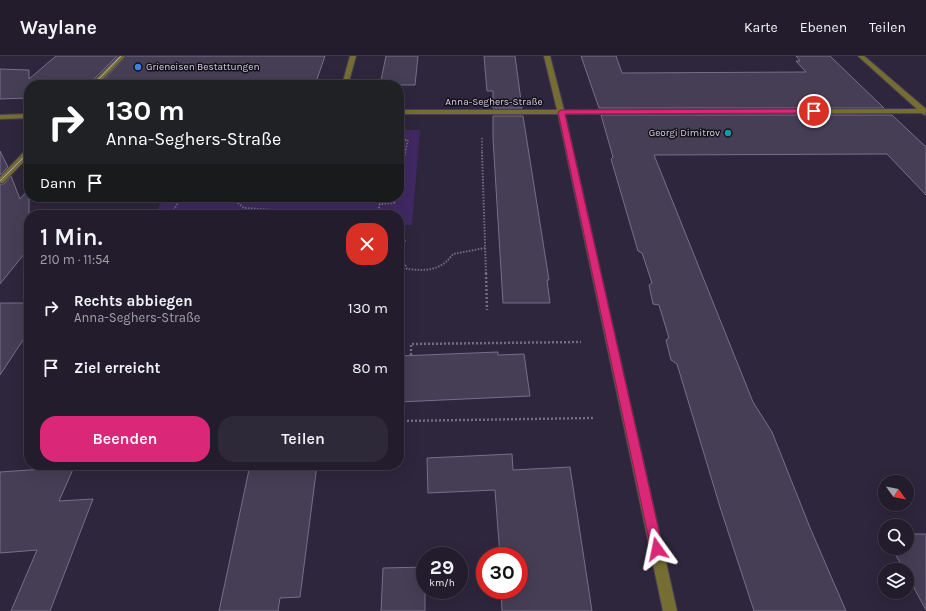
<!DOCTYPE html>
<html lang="de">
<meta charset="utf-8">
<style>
:root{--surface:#221c2d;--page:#2e2939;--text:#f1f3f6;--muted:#a2a1aa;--line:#3f3a49;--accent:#db2777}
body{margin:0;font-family:Karla,sans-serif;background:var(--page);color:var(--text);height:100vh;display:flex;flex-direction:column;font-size:15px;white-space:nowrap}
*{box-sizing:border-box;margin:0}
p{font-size:13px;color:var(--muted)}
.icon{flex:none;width:22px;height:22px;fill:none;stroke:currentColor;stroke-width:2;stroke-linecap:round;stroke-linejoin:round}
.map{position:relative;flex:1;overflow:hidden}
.sheet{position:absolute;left:24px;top:154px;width:380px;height:260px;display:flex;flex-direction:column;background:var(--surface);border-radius:16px;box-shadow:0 4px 16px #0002,0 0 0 1px var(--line)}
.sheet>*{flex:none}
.banner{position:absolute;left:24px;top:24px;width:380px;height:122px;border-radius:16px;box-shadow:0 4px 16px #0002,0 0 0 1px var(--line);background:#202124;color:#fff;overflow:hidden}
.needle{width:26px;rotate:123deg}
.controls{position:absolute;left:878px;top:419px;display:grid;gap:8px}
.controls a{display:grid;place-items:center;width:36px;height:36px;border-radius:50%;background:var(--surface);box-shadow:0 4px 16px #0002,0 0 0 1px var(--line);font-size:20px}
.speed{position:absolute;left:416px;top:491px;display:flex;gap:8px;font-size:20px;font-weight:700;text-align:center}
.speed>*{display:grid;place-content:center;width:52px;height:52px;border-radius:50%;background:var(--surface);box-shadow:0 4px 16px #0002,0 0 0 1px var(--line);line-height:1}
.speed small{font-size:10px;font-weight:400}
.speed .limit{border:6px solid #d22;background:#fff;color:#111}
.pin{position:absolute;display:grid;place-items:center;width:34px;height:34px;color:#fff;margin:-17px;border:2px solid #fff;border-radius:50%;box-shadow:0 1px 4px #0007}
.me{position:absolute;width:44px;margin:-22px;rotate:348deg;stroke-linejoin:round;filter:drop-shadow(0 0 3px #0008)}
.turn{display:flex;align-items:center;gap:14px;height:84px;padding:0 16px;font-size:18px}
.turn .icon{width:52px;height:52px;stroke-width:2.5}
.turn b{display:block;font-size:28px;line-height:34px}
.then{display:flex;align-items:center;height:38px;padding:0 16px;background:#0003;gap:8px;font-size:15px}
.round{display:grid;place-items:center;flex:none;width:42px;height:42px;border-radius:16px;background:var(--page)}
.headline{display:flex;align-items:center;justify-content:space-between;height:68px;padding:0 16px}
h1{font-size:24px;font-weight:600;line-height:30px}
.cta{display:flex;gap:8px;margin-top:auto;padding:8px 16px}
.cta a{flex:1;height:46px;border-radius:16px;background:var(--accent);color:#fff;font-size:16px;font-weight:600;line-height:46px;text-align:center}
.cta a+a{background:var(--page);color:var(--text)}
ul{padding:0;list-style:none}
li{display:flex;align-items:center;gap:12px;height:60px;padding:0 16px}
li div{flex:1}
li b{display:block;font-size:15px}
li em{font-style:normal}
header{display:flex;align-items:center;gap:24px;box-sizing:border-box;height:56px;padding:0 20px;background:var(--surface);border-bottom:1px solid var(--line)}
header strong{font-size:19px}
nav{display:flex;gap:22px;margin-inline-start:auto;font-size:14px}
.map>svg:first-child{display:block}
.green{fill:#402962}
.building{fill:#463e55;stroke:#776f88}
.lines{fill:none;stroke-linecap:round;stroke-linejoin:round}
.minor-casing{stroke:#494156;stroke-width:2}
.path-far2{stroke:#736d7f;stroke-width:1.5;stroke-dasharray:1.5 1.5;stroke-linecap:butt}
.path-far1{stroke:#736d7f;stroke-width:2;stroke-dasharray:1.5 1.5;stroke-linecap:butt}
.path{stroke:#736d7f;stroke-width:2.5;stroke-dasharray:2 2;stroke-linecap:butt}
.minor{fill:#766d33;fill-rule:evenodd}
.tram{stroke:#b2aebd;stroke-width:1}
.route{fill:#db2777;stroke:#8e194d}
.shop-dot{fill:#3f7fe0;stroke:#15111b;stroke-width:1.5}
.culture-dot{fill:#0f9aa8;stroke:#15111b;stroke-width:1.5}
.labels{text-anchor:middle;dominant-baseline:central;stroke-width:3;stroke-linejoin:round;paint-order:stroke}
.far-poi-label{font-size:10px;fill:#d4d0de;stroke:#15111b;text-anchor:start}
.far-street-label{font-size:10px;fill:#d4d0de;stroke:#15111b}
</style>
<header>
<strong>Waylane</strong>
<nav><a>Karte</a><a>Ebenen</a><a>Teilen</a></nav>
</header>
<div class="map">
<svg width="926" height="555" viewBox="0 0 926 555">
<rect width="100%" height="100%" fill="#2e263c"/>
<path class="green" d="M399,74H420L412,169H399V159H153L165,141H399Z"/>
<g class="building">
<path d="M56,0H117L88,29H29V42L0,43V13L29,14V23Z"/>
<path d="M126,0H325L315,29H99Z"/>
<path d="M386,0H418L415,29H380Z"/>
<path d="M484,0H515L522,52H493V35H487Z"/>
<path d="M581,0H616L622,17L806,16L796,5H800L796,0H830L884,52H599Z"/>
<path d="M601,59H892L926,91V139L887,98L654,99L753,346L772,376L811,474L846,555H754L720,451L677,308L671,304L666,284L669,282L659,249L653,248L649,229L652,227L642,197L638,195L611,103L613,101Z"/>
<path d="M493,60H523L549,224H547L550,247H503L493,82Z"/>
<path d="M0,95L8,111L0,119Z"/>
<path d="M11,120L20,143L29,133V192L0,228V128H4Z"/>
<path d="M0,247H29V275L0,319Z"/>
<path d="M498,296V299L524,298L530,340L399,346V300Z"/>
<path d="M512,398L513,414L570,411L592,555H502L501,534H519V500H500L495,434L428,437L427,402Z"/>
<path d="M250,409H317L300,541L280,542L278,555H219Z"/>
<path d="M74,411L59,445L93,443L50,555H11L37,494L0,497V416Z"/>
<path d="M907,478H926V554L907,519V514H904L892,492H907Z"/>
<path d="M425,511V555H381L383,512Z"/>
</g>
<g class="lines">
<defs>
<g id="minor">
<path d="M119,0H125L97,29H90Z"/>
<path d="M350,0H356L348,29H342Z"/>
<path d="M544,0H550L564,54L917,53L858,0H864L926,53L925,59L921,57L565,58L677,555H663L558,58H399V54H557Z"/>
<path d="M29,58V62L0,63V59Z"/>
<path d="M26,94H29V100L3,127H0V121Z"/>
</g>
</defs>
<use href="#minor" class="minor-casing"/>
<g class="path-far2">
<path d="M482,82V97"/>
<path d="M399,84H408L405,97"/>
</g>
<g class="path-far1">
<path d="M482,96L486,218"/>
<path d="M399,126L405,96"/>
<path d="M231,141L244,152L303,156L302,159"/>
<path d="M378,155L380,148L394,147L396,141"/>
<path d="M303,156L378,155V159"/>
<path d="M170,159L182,141"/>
<path d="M405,184L400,198L407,213C426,215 441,215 453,198L485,192"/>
</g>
<g class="path">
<path d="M486,217L487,254"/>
<path d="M411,299V288L581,286"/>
<path d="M399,365L594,362"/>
</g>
<use href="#minor" class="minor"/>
<g class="tram">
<path d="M93,29L121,0"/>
<path d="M0,125L29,96"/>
</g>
</g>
<path class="route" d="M814,53L816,54V57L565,58L663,493L661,497L657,499L653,497L651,493L558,56L561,54Z"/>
<circle class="shop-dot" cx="138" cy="11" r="4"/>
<circle class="culture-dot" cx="728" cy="77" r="4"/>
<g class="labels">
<g class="far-poi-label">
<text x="146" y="11">Grieneisen Bestattungen</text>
<text x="720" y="77" text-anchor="end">Georgi Dimitrov</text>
</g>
<g class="far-street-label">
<text x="494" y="46">Anna-Seghers-Straße</text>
</g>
</g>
</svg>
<div class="controls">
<a><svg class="needle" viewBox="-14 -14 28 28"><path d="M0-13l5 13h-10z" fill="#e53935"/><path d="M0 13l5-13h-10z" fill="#a2a1aa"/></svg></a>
<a><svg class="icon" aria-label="search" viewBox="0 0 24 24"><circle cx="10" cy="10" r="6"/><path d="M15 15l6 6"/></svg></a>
<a><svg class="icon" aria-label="layers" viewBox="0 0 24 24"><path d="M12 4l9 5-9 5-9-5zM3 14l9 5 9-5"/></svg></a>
</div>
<div class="speed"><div>29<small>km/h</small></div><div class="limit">30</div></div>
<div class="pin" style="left:814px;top:55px;background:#d93025"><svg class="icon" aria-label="arrive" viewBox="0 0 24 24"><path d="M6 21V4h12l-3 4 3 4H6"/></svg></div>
<svg class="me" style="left:657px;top:493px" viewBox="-20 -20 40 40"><path d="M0-17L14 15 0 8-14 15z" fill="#db2777" stroke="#fff" stroke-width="4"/></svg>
<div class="banner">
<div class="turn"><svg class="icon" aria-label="right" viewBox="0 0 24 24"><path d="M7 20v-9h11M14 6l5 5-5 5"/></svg><div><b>130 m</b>Anna-Seghers-Straße</div></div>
<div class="then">Dann<svg class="icon" aria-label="arrive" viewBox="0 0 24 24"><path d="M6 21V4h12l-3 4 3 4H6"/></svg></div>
</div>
<section class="sheet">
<div class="headline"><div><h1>1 Min.</h1><p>210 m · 11:54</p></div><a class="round" style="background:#d93025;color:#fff"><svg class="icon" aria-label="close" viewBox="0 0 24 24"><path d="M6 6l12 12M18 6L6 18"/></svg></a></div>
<ul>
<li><svg class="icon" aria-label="right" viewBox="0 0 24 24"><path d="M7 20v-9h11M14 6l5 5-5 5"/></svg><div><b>Rechts abbiegen</b><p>Anna-Seghers-Straße</p></div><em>130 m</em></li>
<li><svg class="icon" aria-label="arrive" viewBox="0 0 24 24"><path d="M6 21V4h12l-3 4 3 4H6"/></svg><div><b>Ziel erreicht</b></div><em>80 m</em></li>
</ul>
<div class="cta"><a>Beenden</a><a>Teilen</a></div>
</section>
</div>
